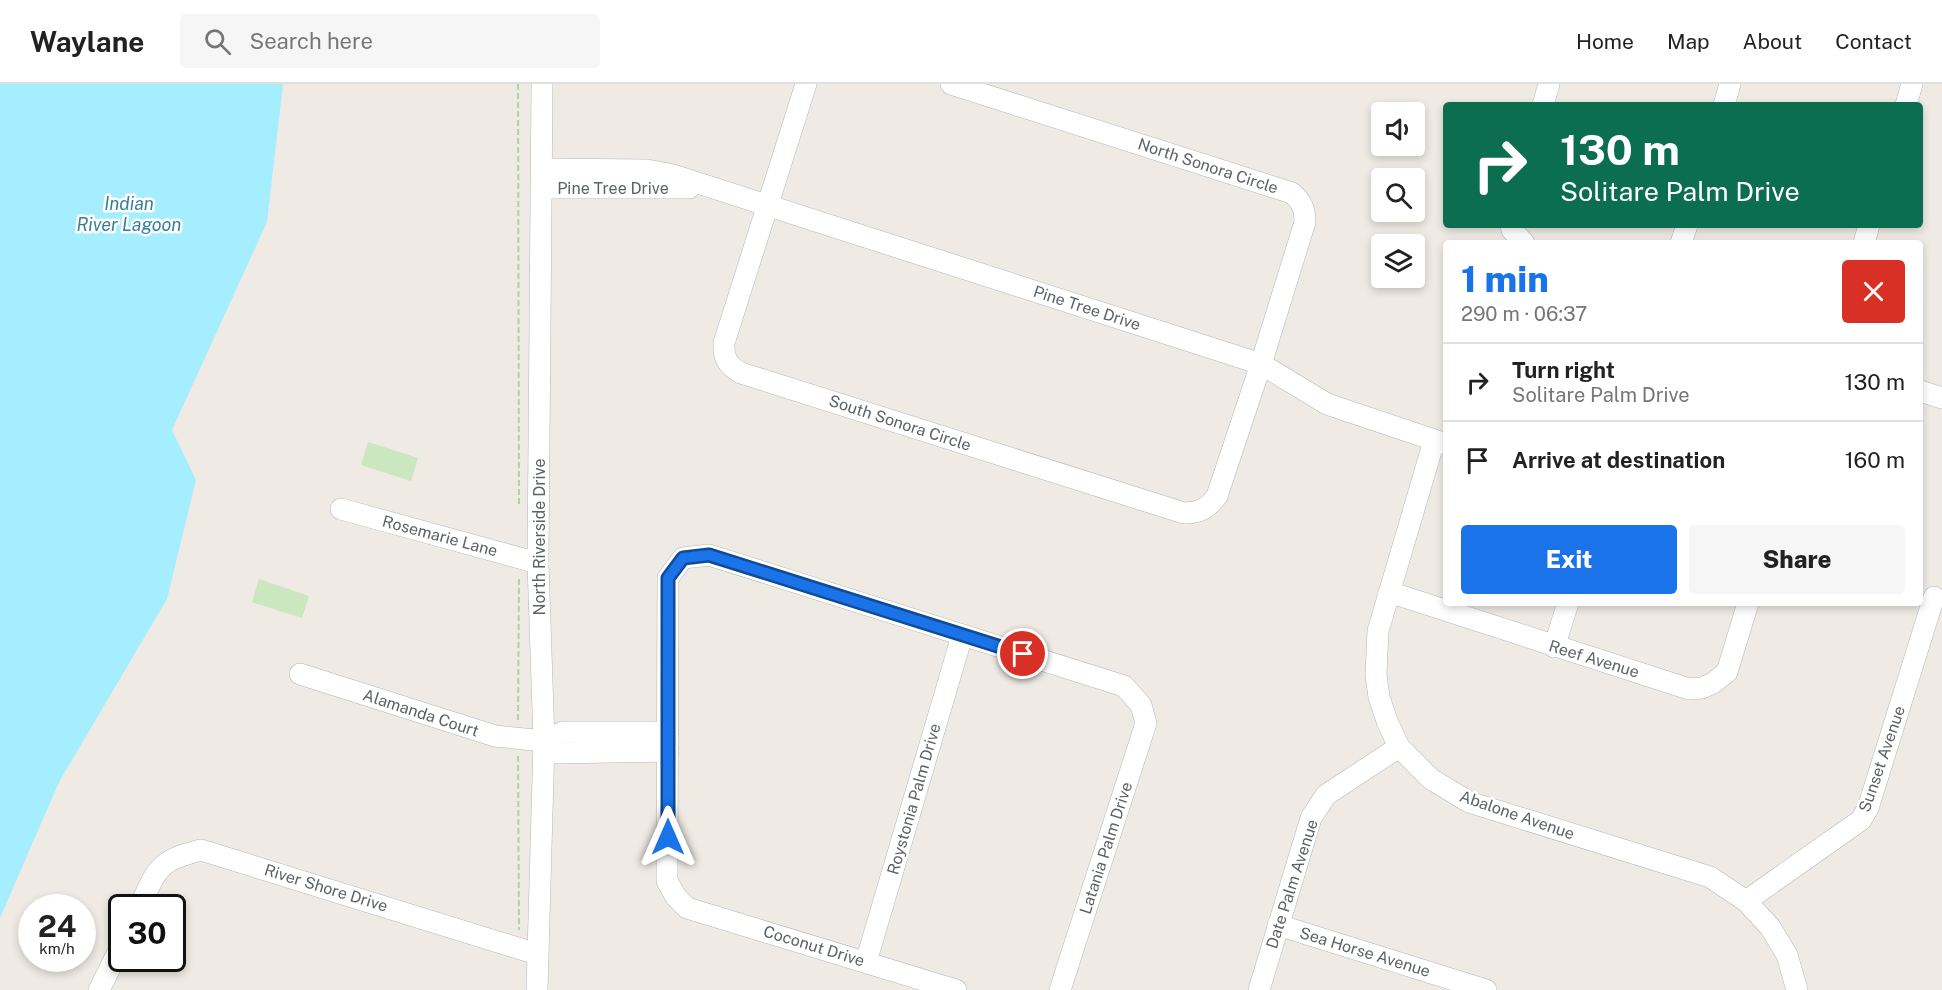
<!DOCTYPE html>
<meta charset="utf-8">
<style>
:root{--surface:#fff;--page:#f6f6f6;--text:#222;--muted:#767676;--line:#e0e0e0;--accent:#1a73e8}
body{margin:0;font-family:"Public Sans",sans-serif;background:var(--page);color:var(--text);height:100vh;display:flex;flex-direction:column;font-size:22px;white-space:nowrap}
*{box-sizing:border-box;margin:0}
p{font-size:20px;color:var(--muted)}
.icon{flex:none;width:33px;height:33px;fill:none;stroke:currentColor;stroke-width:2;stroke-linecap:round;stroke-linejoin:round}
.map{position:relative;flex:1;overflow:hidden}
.panel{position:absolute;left:1443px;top:156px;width:480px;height:366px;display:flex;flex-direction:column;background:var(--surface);border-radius:6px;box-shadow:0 3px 9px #0003}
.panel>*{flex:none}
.banner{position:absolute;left:1443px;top:18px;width:480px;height:126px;border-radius:6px;box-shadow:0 3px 9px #0003;background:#0b6e4f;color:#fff;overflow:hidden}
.fabs{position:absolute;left:1371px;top:18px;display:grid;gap:12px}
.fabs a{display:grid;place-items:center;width:54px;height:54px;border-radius:6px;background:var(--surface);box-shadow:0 3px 9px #0003;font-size:30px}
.speed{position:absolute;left:18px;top:810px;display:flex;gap:12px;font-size:30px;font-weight:700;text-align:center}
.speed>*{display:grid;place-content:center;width:78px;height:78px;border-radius:50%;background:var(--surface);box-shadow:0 3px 9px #0003;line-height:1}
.speed small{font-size:15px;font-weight:400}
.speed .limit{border:3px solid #111;border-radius:9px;background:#fff;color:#111}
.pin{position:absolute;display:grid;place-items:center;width:51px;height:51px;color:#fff;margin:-26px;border:3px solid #fff;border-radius:50%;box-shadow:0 2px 6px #0007}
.me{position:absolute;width:66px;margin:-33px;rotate:0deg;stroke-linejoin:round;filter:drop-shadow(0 0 4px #0008)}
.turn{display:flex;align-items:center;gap:21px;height:126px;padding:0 18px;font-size:27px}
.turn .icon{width:78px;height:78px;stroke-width:2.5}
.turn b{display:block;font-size:42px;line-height:51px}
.round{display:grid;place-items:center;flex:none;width:63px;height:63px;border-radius:6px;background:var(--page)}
.headline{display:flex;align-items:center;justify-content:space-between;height:102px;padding:0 18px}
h1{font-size:36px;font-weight:800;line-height:45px;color:var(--accent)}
.action{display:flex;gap:12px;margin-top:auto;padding:12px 18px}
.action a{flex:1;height:69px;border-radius:6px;background:var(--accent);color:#fff;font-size:24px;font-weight:800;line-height:69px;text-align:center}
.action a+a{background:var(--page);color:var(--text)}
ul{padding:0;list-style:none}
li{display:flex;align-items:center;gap:18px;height:78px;padding:0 18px;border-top:2px solid var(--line)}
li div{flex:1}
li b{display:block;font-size:22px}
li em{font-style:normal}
header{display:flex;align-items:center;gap:36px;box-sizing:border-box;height:84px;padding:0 30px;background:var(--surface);border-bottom:2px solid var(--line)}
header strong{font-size:28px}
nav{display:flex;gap:33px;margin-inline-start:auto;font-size:21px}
.search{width:420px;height:54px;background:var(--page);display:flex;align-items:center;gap:15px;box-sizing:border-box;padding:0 21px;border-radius:6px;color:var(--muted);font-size:22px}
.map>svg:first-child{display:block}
.green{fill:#cae7c0}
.water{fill:#a4eeff}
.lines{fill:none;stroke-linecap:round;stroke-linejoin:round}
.minor-casing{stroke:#b2b7b9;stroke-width:22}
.path{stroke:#a3d9a3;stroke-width:2;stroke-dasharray:6 3;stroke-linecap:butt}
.minor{stroke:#fff;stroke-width:21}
.route-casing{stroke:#114b97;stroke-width:15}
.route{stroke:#1a73e8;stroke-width:10}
.labels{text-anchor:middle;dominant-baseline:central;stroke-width:5;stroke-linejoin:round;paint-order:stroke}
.street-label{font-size:16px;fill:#5c6265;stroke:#fff}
.water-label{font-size:18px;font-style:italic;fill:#367f99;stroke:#fff}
</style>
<header>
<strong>Waylane</strong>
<div class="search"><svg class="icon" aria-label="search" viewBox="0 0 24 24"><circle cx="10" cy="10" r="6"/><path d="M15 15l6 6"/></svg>Search here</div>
<nav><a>Home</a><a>Map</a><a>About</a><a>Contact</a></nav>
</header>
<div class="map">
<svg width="1942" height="906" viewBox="0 0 1942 906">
<rect width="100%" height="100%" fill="#efeae4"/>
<g class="green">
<path d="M368,358L418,374L411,397L361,381Z"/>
<path d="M259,495L309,512L302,534L252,518Z"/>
</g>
<path class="water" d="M0,0H283L267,138L172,346L196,396L167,515L59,698L0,834Z"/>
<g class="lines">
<defs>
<g id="minor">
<path d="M806,0L724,259C723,274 728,282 741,289L1184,429C1200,429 1208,424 1217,412L1261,280L1305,138C1305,125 1302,118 1292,109L951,0"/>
<path d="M1543,21L1549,0"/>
<path d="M1724,21L1730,0"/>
<path d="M1906,21L1912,0"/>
<path d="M542,85L647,86L673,91L1261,280L1327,320L1446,360"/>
<path d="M542,104H689"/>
<path d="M1511,141L1512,146L1524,159"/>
<path d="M1681,159L1687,141"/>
<path d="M1864,159L1869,141"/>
<path d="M1920,307L1942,314"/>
<path d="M1434,357L1378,547L1376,591L1379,613L1387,637L1399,663L1431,695L1469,718L1710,793L1746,817L1770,843L1787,871L1797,906"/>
<path d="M341,425L538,479"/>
<path d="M1389,508L1689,605L1702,604L1713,599L1727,588L1748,519"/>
<path d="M1554,563L1568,519"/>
<path d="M300,590L495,652L544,657L563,648H668"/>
<path d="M544,657L556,669L668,667"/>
<path d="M1746,817L1861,736L1868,724L1934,513"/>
<path d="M139,824C158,784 157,777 201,766L537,870"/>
<path d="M1278,841L1486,906"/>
<path d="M866,878L962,552"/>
<path d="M99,906L122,860"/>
<path d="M537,906L544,657L538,479L542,0"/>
<path d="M956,906L687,824L676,813L667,797L668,494L683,474L709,471L1124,602L1141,621L1146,639L1060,906"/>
<path d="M1259,906L1311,734L1326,711L1399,663"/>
</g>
</defs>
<use href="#minor" class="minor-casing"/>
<g class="path">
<path d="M518,0L519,423"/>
<path d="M518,636L519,492"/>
<path d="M518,672L519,846"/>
</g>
<use href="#minor" class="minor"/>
</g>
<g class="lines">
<defs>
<path id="route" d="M668,753V494L683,474L709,471L1023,570"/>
</defs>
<use href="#route" class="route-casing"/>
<use href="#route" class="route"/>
</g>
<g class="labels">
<g class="street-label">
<text transform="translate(1208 82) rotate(18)">North Sonora Circle</text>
<text x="613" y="104">Pine Tree Drive</text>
<text transform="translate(1087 224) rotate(18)">Pine Tree Drive</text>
<text transform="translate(900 339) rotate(18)">South Sonora Circle</text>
<text transform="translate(440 452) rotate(15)">Rosemarie Lane</text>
<text transform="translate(539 453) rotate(-90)">North Riverside Drive</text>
<text transform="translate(1594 575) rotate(17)">Reef Avenue</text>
<text transform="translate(421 629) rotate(18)">Alamanda Court</text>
<text transform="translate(1882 675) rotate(-71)">Sunset Avenue</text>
<text transform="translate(914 715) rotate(-74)">Roystonia Palm Drive</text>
<text transform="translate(1517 731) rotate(19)">Abalone Avenue</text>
<text transform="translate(1106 764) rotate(-72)">Latania Palm Drive</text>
<text transform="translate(1292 800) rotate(-72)">Date Palm Avenue</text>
<text transform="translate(326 804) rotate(17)">River Shore Drive</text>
<text transform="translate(814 862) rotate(17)">Coconut Drive</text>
<text transform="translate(1365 868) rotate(17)">Sea Horse Avenue</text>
</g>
<g class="water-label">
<text x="129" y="119">Indian<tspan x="129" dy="21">River Lagoon</tspan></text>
</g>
</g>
</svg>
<div class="fabs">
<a><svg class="icon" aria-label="sound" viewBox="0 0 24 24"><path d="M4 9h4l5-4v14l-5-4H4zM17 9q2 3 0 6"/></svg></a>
<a><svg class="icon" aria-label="search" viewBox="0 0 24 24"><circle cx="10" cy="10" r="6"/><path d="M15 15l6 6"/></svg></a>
<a><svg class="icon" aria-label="layers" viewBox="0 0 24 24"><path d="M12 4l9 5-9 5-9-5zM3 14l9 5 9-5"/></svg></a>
</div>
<div class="speed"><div>24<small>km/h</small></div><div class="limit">30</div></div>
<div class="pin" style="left:1023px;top:570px;background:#d93025"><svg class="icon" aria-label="arrive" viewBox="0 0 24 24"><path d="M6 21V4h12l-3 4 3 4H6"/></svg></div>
<svg class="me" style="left:668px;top:753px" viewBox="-20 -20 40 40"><path d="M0-17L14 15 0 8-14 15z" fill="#1a73e8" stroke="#fff" stroke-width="4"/></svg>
<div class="banner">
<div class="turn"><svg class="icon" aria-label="right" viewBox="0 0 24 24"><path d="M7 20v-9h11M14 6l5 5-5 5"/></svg><div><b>130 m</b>Solitare Palm Drive</div></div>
</div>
<section class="panel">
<div class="headline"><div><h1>1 min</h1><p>290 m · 06:37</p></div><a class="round" style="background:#d93025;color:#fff"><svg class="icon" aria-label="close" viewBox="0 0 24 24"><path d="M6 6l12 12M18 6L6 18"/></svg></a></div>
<ul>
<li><svg class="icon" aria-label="right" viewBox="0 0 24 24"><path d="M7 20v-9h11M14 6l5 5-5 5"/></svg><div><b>Turn right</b><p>Solitare Palm Drive</p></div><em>130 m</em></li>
<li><svg class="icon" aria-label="arrive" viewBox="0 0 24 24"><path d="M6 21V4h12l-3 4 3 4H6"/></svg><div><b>Arrive at destination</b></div><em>160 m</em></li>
</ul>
<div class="action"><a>Exit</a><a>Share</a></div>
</section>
</div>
